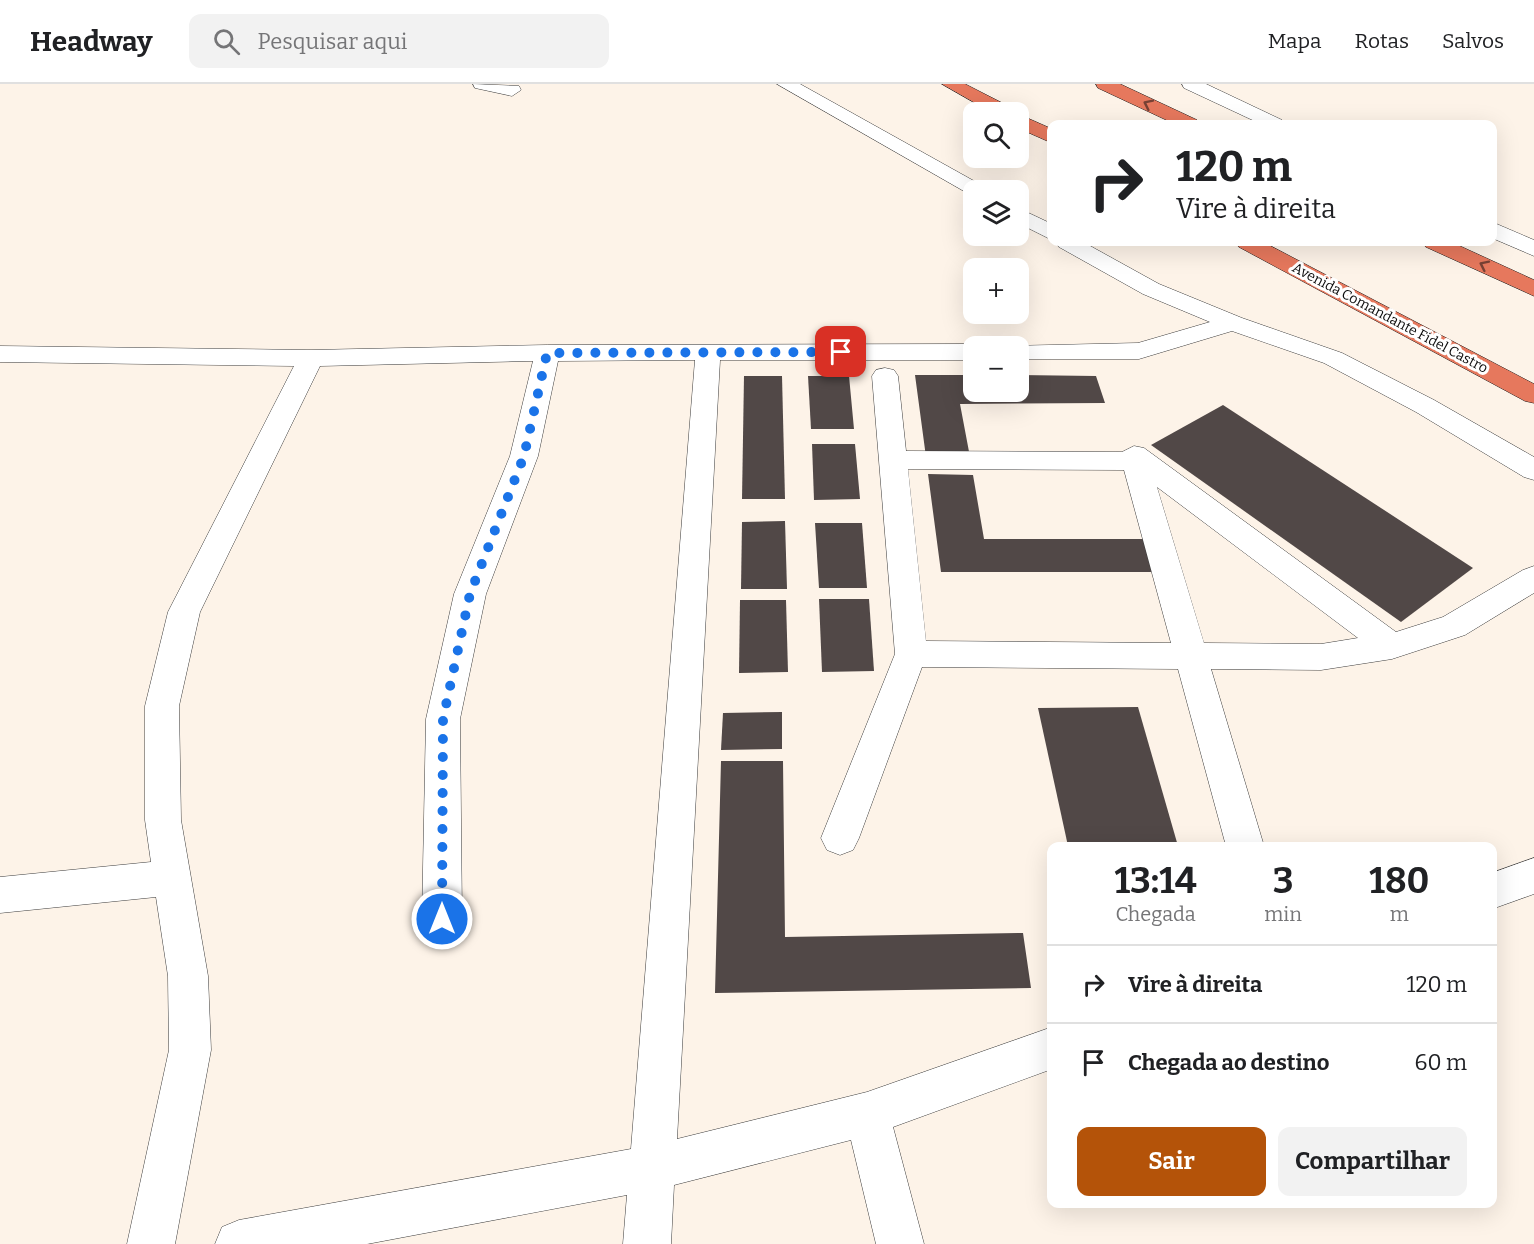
<!DOCTYPE html>
<html lang="pt">
<meta charset="utf-8">
<style>
:root{--surface:#fff;--page:#f2f2f2;--text:#202124;--muted:#757577;--line:#e0e0e0;--accent:#b45309}
body{margin:0;font-family:Bitter,serif;background:var(--page);color:var(--text);height:100vh;display:flex;flex-direction:column;font-size:22px;white-space:nowrap}
*{box-sizing:border-box;margin:0}
p{font-size:20px;color:var(--muted)}
.icon{flex:none;width:33px;height:33px;fill:none;stroke:currentColor;stroke-width:2;stroke-linecap:round;stroke-linejoin:round}
.map{position:relative;flex:1;overflow:hidden}
.details{position:absolute;left:1047px;top:758px;width:450px;height:366px;display:flex;flex-direction:column;background:var(--surface);border-radius:12px;box-shadow:0 6px 24px #0002}
.details>*{flex:none}
.hud{position:absolute;left:1047px;top:36px;width:450px;height:126px;border-radius:12px;box-shadow:0 6px 24px #0002;background:#fff;color:var(--text);overflow:hidden}
.buttons{position:absolute;left:963px;top:18px;display:grid;gap:12px}
.buttons a{display:grid;place-items:center;width:66px;height:66px;border-radius:12px;background:var(--surface);box-shadow:0 6px 24px #0002;font-size:30px}
.pin{position:absolute;display:grid;place-items:center;width:51px;height:51px;color:#fff;margin:-26px;border-radius:12px;box-shadow:0 3px 9px #0006}
.me{position:absolute;width:66px;margin:-33px;rotate:0deg;stroke-linejoin:round;filter:drop-shadow(0 0 4px #0008)}
.turn{display:flex;align-items:center;gap:21px;height:126px;padding:0 30px;font-size:27px}
.turn .icon{width:78px;height:78px;stroke-width:2.5}
.turn b{display:block;font-size:42px;line-height:51px}
.eta{display:flex;justify-content:space-evenly;align-items:center;height:102px;text-align:center}
.eta b{font-size:36px;font-weight:700;line-height:42px}
.primary-button{display:flex;gap:12px;margin-top:auto;padding:12px 30px}
.primary-button a{flex:1;height:69px;border-radius:12px;background:var(--accent);color:#fff;font-size:24px;font-weight:700;line-height:69px;text-align:center}
.primary-button a+a{background:var(--page);color:var(--text)}
ul{padding:0;list-style:none}
li{display:flex;align-items:center;gap:18px;height:78px;padding:0 30px;border-top:2px solid var(--line)}
li div{flex:1}
li b{display:block;font-size:22px}
li em{font-style:normal}
header{display:flex;align-items:center;gap:36px;box-sizing:border-box;height:84px;padding:0 30px;background:var(--surface);border-bottom:2px solid var(--line)}
header strong{font-size:28px}
nav{display:flex;gap:33px;margin-inline-start:auto;font-size:21px}
.search{width:420px;height:54px;background:var(--page);display:flex;align-items:center;gap:15px;box-sizing:border-box;padding:0 21px;border-radius:12px;color:var(--muted);font-size:22px}
.map>svg:first-child{display:block}
.building{fill:#514847}
.lines{fill:none;stroke-linecap:round;stroke-linejoin:round}
.minor-casing{stroke:#3d3d3d;stroke-width:1}
.highway-casing{stroke:#1b1b1b;stroke-width:1}
.minor{fill:#fff;fill-rule:evenodd}
.highway{fill:#e6785d;fill-rule:evenodd}
.oneway{stroke:#784134}
.route{stroke:#1a73e8;stroke-width:10;stroke-dasharray:0 18}
.labels{text-anchor:middle;dominant-baseline:central;stroke-width:6;stroke-linejoin:round;paint-order:stroke}
.far-street-label{font-size:14px;fill:#0a0a0a;stroke:#fff}
</style>
<header>
<strong>Headway</strong>
<div class="search"><svg class="icon" aria-label="search" viewBox="0 0 24 24"><circle cx="10" cy="10" r="6"/><path d="M15 15l6 6"/></svg>Pesquisar aqui</div>
<nav><a>Mapa</a><a>Rotas</a><a>Salvos</a></nav>
</header>
<div class="map">
<svg width="1534" height="1160" viewBox="0 0 1534 1160">
<rect width="100%" height="100%" fill="#fdf3e8"/>
<g class="building">
<path d="M915,291H974V308H1018V291L1096,292L1105,319L960,320L970,373H926Z"/>
<path d="M744,292H782L785,415H742Z"/>
<path d="M808,292H849L854,345H811Z"/>
<path d="M1223,321L1473,484L1401,538L1151,361Z"/>
<path d="M812,360H855L860,415L814,416Z"/>
<path d="M928,390L973,391L984,455H1147L1157,488H941Z"/>
<path d="M785,437L787,505H741L742,438Z"/>
<path d="M815,439H862L867,504H819Z"/>
<path d="M819,515H869L874,587L822,588Z"/>
<path d="M740,516H786L788,588L739,589Z"/>
<path d="M1138,623L1178,762H1068L1038,624Z"/>
<path d="M782,628V665L721,666L723,629Z"/>
<path d="M721,677H783L785,853L1023,849L1031,904L715,909Z"/>
</g>
<g class="lines">
<defs>
<g id="minor">
<path d="M473,0L519,2L521,6L512,12L475,4Z"/>
<path d="M777,0H800L983,102L987,106H974V112L969,110Z"/>
<path d="M1182,0H1206L1282,36L1285,40H1261L1184,4Z"/>
<path d="M1018,124L1052,140V156L1018,139Z"/>
<path d="M1492,138L1534,156V172L1492,154Z"/>
<path d="M1056,158H1083L1159,200L1242,234L1342,269L1434,316L1534,373V396L1524,393L1416,328L1324,279L1232,247L1139,275H1018V262H1009L1138,259L1210,238L1143,210L1059,163Z"/>
<path d="M974,260L983,262H974V276H720L677,1055L867,1008L1052,943V985L893,1043L924,1160H876L851,1056L674,1101L671,1160H623L627,1111L367,1160H215L222,1143L239,1136L631,1065L695,276L558,277L538,372L486,510L460,635L462,835L456,848L442,854L428,848L422,835L426,635L454,510L510,372L533,277L320,282L200,528L179,622L181,736L208,892L211,966L175,1160H127L169,966L168,892L156,813L0,829V793L151,778L145,736V622L168,528L294,282L0,278V262L311,266L547,261Z"/>
<path d="M885,284L894,286L898,292L906,367L1122,368L1134,362L1144,364L1396,548L1443,533L1523,486L1534,482V509L1465,551L1392,575L1321,586L1211,585L1264,762H1226L1178,585L922,583L859,754L853,766L840,771L827,766L821,754L895,570L872,292L876,286ZM908,385L1124,386L1171,559L926,557ZM1157,403L1358,554L1321,560L1204,559Z"/>
<path d="M1534,774V810L1492,825V789Z"/>
</g>
<g id="highway">
<path d="M942,0H965L1012,24L1015,28H991Z"/>
<path d="M1096,0H1120L1197,36L1200,40H1175L1098,4Z"/>
<path d="M1018,30L1052,45V59L1018,44Z"/>
<path d="M1236,158H1263L1534,300V319L1525,317L1239,163Z"/>
<path d="M1423,158H1451L1534,196V212L1426,163Z"/>
</g>
</defs>
<use href="#minor" class="minor-casing"/>
<use href="#highway" class="highway-casing"/>
<use href="#minor" class="minor"/>
<use href="#highway" class="highway"/>
</g>
<defs><path id="oneway-chevron" d="M-2-3.5L2.5 0L-2 3.5" fill="none" stroke-width="1.6" stroke-linecap="round" stroke-linejoin="round" transform="scale(1.5)"/></defs>
<g class="oneway">
<use href="#oneway-chevron" transform="translate(1148 20) rotate(-154)"/>
<use href="#oneway-chevron" transform="translate(1484 181) rotate(-154)"/>
</g>
<g class="lines">
<path class="route" d="M442,835L443,635L470,510L524,372L547,269L841,268"/>
</g>
<g class="labels">
<g class="far-street-label">
<text transform="translate(1390 234) rotate(28)">Avenida Comandante Fidel Castro</text>
</g>
</g>
</svg>
<div class="buttons">
<a><svg class="icon" aria-label="search" viewBox="0 0 24 24"><circle cx="10" cy="10" r="6"/><path d="M15 15l6 6"/></svg></a>
<a><svg class="icon" aria-label="layers" viewBox="0 0 24 24"><path d="M12 4l9 5-9 5-9-5zM3 14l9 5 9-5"/></svg></a>
<a>+</a>
<a>−</a>
</div>
<div class="pin" style="left:841px;top:268px;background:#d93025"><svg class="icon" aria-label="arrive" viewBox="0 0 24 24"><path d="M6 21V4h12l-3 4 3 4H6"/></svg></div>
<svg class="me" style="left:442px;top:835px" viewBox="-20 -20 40 40"><circle r="17" fill="#1a73e8" stroke="#fff" stroke-width="3"/><path d="M0-11L8 9 0 5-8 9z" fill="#fff"/></svg>
<div class="hud">
<div class="turn"><svg class="icon" aria-label="right" viewBox="0 0 24 24"><path d="M7 20v-9h11M14 6l5 5-5 5"/></svg><div><b>120 m</b>Vire à direita</div></div>
</div>
<section class="details">
<div class="eta">
<div><b>13:14</b><p>Chegada</p></div>
<div><b>3</b><p>min</p></div>
<div><b>180</b><p>m</p></div>
</div>
<ul>
<li><svg class="icon" aria-label="right" viewBox="0 0 24 24"><path d="M7 20v-9h11M14 6l5 5-5 5"/></svg><div><b>Vire à direita</b></div><em>120 m</em></li>
<li><svg class="icon" aria-label="arrive" viewBox="0 0 24 24"><path d="M6 21V4h12l-3 4 3 4H6"/></svg><div><b>Chegada ao destino</b></div><em>60 m</em></li>
</ul>
<div class="primary-button"><a>Sair</a><a>Compartilhar</a></div>
</section>
</div>
